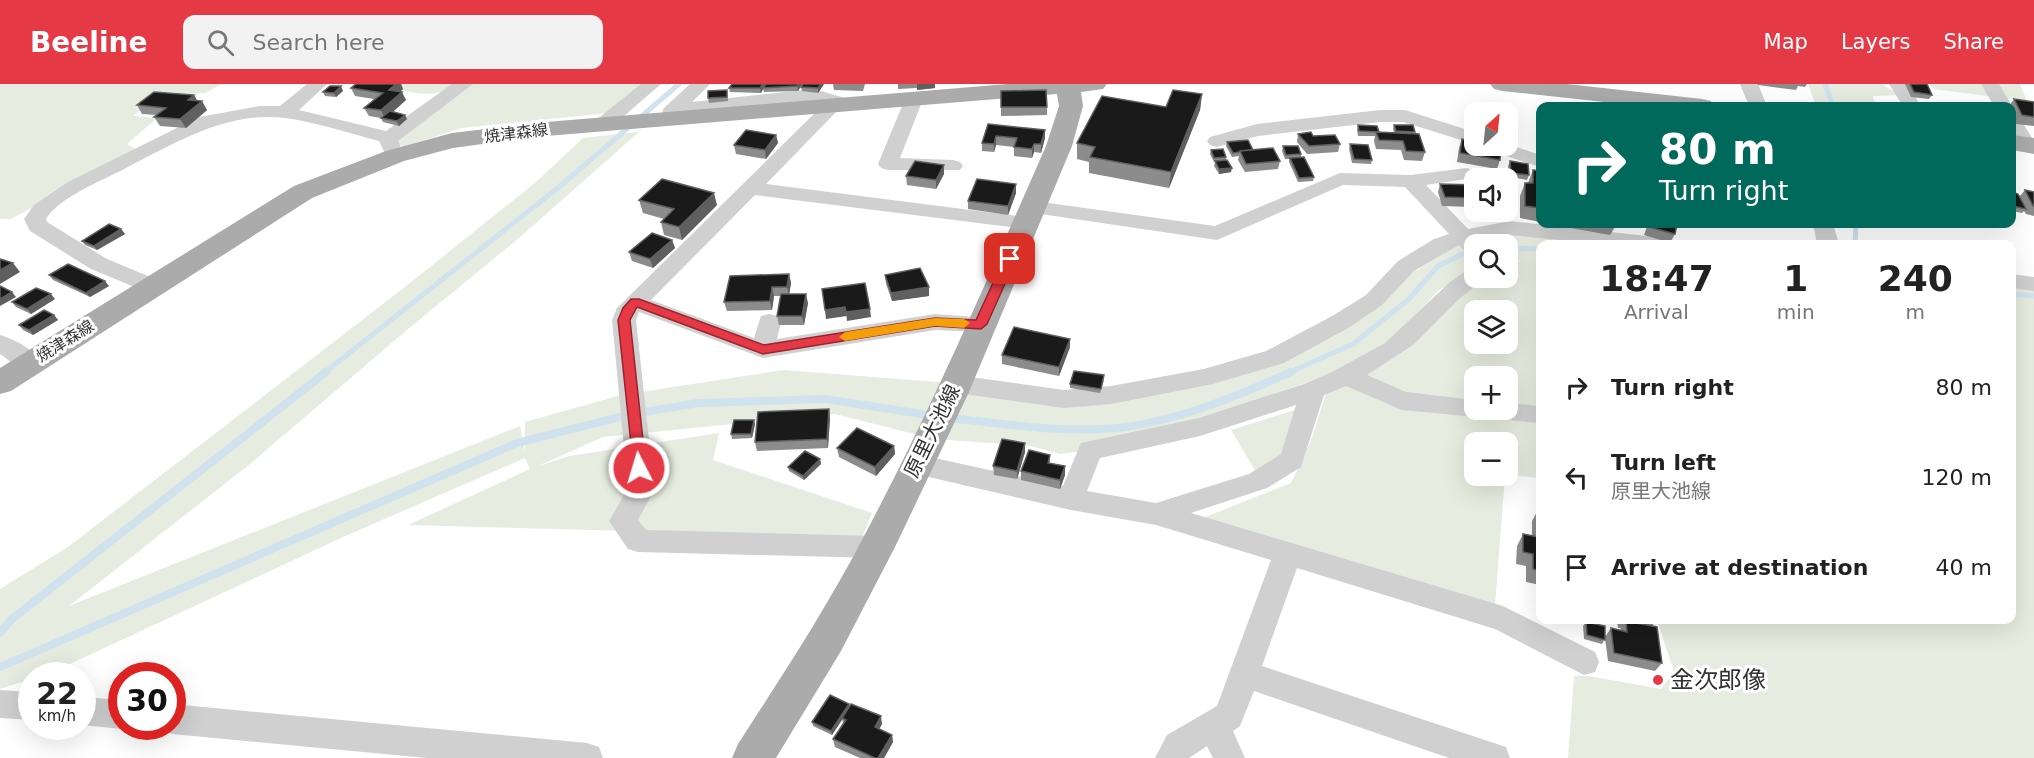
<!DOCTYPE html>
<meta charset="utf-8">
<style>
:root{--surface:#fff;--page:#f2f2f2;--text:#222;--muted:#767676;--accent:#e63946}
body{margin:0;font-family:"DejaVu Sans","Noto Sans JP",sans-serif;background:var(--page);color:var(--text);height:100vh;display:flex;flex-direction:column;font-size:22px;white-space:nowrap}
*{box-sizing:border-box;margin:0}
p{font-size:20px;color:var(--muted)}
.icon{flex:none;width:33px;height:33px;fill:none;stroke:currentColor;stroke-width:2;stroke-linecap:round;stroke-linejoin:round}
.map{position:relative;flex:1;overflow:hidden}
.drawer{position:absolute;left:1536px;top:156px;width:480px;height:384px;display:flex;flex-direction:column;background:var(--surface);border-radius:12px;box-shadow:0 6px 24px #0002}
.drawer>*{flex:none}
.guide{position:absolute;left:1536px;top:18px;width:480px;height:126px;border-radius:12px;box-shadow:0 6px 24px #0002;background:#00695c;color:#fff;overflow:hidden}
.needle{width:39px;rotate:27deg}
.fabs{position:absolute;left:1464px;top:18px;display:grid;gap:12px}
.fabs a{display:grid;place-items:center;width:54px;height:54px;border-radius:12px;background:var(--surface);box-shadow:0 6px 24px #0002;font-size:30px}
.speed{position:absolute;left:18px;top:578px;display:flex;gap:12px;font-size:30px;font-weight:700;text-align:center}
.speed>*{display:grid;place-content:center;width:78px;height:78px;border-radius:50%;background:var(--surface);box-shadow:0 6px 24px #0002;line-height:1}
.speed small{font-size:15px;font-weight:400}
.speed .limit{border:9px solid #d22;background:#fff;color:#111}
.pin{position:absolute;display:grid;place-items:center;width:51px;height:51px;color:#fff;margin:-26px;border-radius:12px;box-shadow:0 3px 9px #0006}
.me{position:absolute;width:66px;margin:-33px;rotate:355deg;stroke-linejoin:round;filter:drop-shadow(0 0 4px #0008)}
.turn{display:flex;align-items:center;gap:21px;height:126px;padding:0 24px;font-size:27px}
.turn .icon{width:78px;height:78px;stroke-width:2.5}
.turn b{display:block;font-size:42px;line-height:51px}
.eta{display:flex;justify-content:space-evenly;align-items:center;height:102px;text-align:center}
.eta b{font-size:36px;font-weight:700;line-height:42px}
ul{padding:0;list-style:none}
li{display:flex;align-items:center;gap:18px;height:90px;padding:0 24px}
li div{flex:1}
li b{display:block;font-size:22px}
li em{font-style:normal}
header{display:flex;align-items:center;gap:36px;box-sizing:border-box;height:84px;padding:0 30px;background:var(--accent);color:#fff}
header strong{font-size:28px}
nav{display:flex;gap:33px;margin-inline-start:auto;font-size:21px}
.search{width:420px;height:54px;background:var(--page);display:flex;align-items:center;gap:15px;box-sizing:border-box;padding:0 21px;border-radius:12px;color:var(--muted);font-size:22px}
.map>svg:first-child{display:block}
.green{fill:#e6ecdf;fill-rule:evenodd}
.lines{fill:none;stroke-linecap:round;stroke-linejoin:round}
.stream-far1{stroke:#cfe2ee;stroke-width:5}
.stream{stroke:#cfe2ee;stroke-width:8}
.minor{fill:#d0d0d0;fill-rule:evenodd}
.major{fill:#ababab;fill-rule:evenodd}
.wall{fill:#8c8c8c}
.shaded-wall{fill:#5f5f5f}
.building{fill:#1a1a1a;stroke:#5f5f5f;stroke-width:1.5}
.route{fill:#e63946;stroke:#96252e;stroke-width:1.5}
.slow{fill:#f59e0b}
.poi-dot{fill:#e63946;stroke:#fff;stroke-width:2}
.labels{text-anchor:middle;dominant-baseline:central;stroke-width:6;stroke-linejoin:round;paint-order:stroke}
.far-street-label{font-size:16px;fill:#333;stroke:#fff}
.street-label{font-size:20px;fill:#333;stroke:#fff}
.near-poi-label{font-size:24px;fill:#333;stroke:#fff;text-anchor:start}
</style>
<header>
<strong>Beeline</strong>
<div class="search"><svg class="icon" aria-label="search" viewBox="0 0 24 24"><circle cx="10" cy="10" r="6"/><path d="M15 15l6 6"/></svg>Search here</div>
<nav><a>Map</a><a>Layers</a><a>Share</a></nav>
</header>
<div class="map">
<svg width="2034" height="674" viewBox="0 0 2034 674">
<rect width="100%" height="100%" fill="#fff"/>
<g class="green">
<path d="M0,0H222L205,9L157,13L133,32L157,34L127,60L138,67L11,135H0Z"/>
<path d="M380,0H457C436,18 405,7 380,0Z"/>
<path d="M470,0H654L618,28L461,44L404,63L387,53Z"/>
<path d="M1808,0H1882L1900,11L1873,12L1875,22H1816Z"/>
<path d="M1929,0H2020L2027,17L1933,5Z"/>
<path d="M639,48L519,154L408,245L250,380L69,522L520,342L525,368V338L621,311L784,286L949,299L1096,318L1275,273L1461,159L1474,170V187L1439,206L1389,259L1356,281L1125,362L1060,370L1031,362L934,355L835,330L603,353L538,382L570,372L719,349L713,376L872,429L862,453L408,441L530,385L525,374L343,453L57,586L42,591H32L31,595L0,605V505L68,463L410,199L536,98L583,54Z"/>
<path d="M1511,150L1600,160H1540V394L1508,391V358H1474V392H1505L1495,522L1200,435L1291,399L1312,354L1327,306L1376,285L1404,264L1470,200L1482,194H1508V182L1521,176L1508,177V160H1481L1477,155ZM1474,226H1508V260H1474ZM1474,292H1508V326H1474Z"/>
<path d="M2012,197L2034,200V674H1568L1574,592H1589L1661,605L1674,588L1657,536H2012Z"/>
<path d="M1301,324L1280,380L1258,391L1231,346Z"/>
</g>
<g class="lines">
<g class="stream-far1">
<path d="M1825,0L1833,22"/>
<path d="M1855,160L1856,140"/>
<path d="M1508,164L1540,165"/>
<path d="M2012,210L2034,212"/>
<path d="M324,289L559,103L679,0"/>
<path d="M1288,289L1353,260L1409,215L1438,182L1463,170L1474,169"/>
</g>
<g class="stream">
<path d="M638,329L698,319L826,315L934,332"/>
<path d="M948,334C1000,339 1052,348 1104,345C1169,341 1233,314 1291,288"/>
<path d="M0,549L12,535L326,288"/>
<path d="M0,583L517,359L628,331"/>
</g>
<g class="minor">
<path d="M307,0H327L299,26L386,47L452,0H473L398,57L405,72L402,76H388L379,57C348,49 316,38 285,34C223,26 167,64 114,90C94,100 57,116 46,135L47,138L107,175L160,197L163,202L160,207L152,209L144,207L91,185L30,147L24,135L34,121L68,98L199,33L260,22H280Z"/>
<path d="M641,0H661L609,45H595L592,41L595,37Z"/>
<path d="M690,0H710L692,18L814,5L852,16L854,20L852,24H840L766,100L1026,133L1034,134L1037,139L1034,144L1026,145L755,111L651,216L754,254L761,232L769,230L777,232L781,238L777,255L935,230L989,234L993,240L989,246L981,248L935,246L763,274L639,228L636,236L652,384L650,414L638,436L646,446L877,452L887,455L891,463L887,471L877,474L638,468L628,465L609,437L623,413L626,384L612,236L617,224L824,20L813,17L705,26L669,40H655L652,36L662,29L664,24Z"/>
<path d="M1740,0H1758L1767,22H1749Z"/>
<path d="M1889,0H1907L1921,22H1903Z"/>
<path d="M1981,0H1999L2012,22V23L1994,22Z"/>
<path d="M914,9L921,11L923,15L900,74L953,76L960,78L963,82L960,86H888L881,84L878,80L905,15L907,11Z"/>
<path d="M1380,26H1405L1474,48V60L1403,38H1380L1258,52L1217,63L1210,61L1207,57L1210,53L1257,40Z"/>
<path d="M2012,31L2019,33L2034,57L2033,64H2019C2011,53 2011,44 2012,31Z"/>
<path d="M1508,60L1540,71V83L1488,66L1485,62H1508Z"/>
<path d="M1466,84L1473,86L1476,90L1473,94L1426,101L1468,145L1510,137L1656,153L1664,155L1667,160H1600L1510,151L1479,156L1482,160H1474V168C1468,170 1463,166 1459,161L1414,187L1382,221L1350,243L1284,279L1213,300L1111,320L1064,324L956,309L947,306L944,300L947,294L956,291L1064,306L1111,302L1204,285L1266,267L1334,231L1366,211L1398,177L1434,155L1449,150L1405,103L1343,101L1217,156L1034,129L1027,127L1024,123L1027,119L1034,117L1215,142L1340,89L1411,91Z"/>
<path d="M1813,140H1833L1839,160H1817Z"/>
<path d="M1474,185V194H1484L1482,197L1459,215L1413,261L1367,291L1406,308L1474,316V326H1508V319L1538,322L1540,323V339L1402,326L1346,302L1324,311L1301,383L1267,404L1191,429L1503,522L1595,568L1599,578L1595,588L1584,591L1495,545L1297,484L1262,582L1494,659L1506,663L1510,674H1449L1254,607L1240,642L1233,647L1245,674H1213L1207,662L1189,674H1155L1167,651L1217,622L1271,476L1156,441L1071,426L916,390L907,387L903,380L907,373L916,370L1063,402L1081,359L1199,334L1304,300L1332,288L1385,259L1450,198L1466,187ZM1296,321L1281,370L1249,390L1156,419L1087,407L1100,374L1200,352Z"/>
<path d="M2012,190L2034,193V207L2012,204Z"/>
<path d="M0,251C14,255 35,266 42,279L39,285C23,289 13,279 0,270Z"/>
<path d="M0,606L32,608V636L0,634Z"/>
<path d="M82,613L122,616V642H131L122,645L82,641Z"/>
<path d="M172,620L587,659L599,663L603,674H427L172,650L161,645L159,642H172Z"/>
</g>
<g class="major">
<path d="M1008,0H1107L1103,5L1081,8L1083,22L1072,62L969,308L895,463L841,567L776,674H732L738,660C782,592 826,525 863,454C931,326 988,194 1046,62L1059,22L1057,10L534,53L453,64L404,77L312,114L11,307L0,310V284L294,102L386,67L452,49L534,39Z"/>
<path d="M1490,0H1567L1702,15L1711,17L1714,22H1641L1502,7L1494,5Z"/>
<path d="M2012,51L2034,54V70L2012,66Z"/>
</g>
</g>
<g class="wall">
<path d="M356,0H401L403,5L400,8L406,16L392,28L407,35L399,42L383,38L381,34L369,32L364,24L374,15L355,12L351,4Z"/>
<path d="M732,0H802L798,7L764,8L763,5L761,9L730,8L729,4Z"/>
<path d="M803,0H824L818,9L802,7L801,3Z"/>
<path d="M833,0H865L863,7L834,6Z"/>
<path d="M898,0H935V4L917,6V4L898,5Z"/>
<path d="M1758,0H1807L1805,3L1798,2L1796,6L1758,1Z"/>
<path d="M1905,0H1927L1932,11L1929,15L1911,13Z"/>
<path d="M727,6L728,17L709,19L708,14Z"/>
<path d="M343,7L336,13L325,12L323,8Z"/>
<path d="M1001,7L1047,23V31L1001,32Z"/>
<path d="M1202,10L1200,26L1169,104L1089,89V78L1077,75V59L1166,23Z"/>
<path d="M194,11L197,17L207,26L186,44L160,42L154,33L157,31L142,30L137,21Z"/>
<path d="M2014,15L2034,18V42L2016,40L2012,31V22H2009Z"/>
<path d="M988,40L1045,46V54L1041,69L1034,68L1032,74L1014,72V63L996,61L994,68L982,67V59Z"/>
<path d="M1358,41L1379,48L1394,49L1393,45L1394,41L1415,48L1414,49L1425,68L1422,77L1404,76L1401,66L1376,65L1374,57L1375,52H1358L1357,46Z"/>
<path d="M1298,50L1313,52L1340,60L1338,68L1307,70L1297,58Z"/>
<path d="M776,51L778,59L766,75L736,70L734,61Z"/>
<path d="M1462,55L1493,64L1500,76L1497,85L1457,78L1459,64Z"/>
<path d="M1227,58L1253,66L1280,77L1278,85L1245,88L1238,76L1239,72L1232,73L1226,62Z"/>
<path d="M1350,60L1372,76L1371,80L1352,79L1349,65Z"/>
<path d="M1283,62L1301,70V73L1314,93L1313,97L1298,98L1289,78V75H1285L1282,67Z"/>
<path d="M1211,66L1226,73V76L1231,88L1219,90L1214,82L1215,78H1214L1210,70Z"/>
<path d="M1510,77L1529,91L1527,96L1516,94V104L1514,109L1508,108V94H1500L1502,91L1509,92L1508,82Z"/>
<path d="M1533,86L1540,87V138L1520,134V112L1525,99H1528Z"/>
<path d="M944,90L936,105L907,101L906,92Z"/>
<path d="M1440,100L1474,101V123L1442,122L1438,108Z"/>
<path d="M2025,106L2034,108V132L2026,130L2024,127L2022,129L2012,127V108L2020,112Z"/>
<path d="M1016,109L1008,131L968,125V117Z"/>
<path d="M639,116L717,121L682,156L664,151L661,138L664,135L643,129Z"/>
<path d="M1548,140H1617L1610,151Z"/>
<path d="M1648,140H1677L1675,150L1670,159L1644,151Z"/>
<path d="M121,145L125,150L97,166L85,161L82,157Z"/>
<path d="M672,156L675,164L653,184L632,177L629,168Z"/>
<path d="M789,190L791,199L789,210L808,219L804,241H779L777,232L781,212H774L772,226L727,227L724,218Z"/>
<path d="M49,191L109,202L90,213L53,196Z"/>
<path d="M885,191L929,212L892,217L886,200Z"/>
<path d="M55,215L31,230L16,223L12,218Z"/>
<path d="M54,231L58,236L33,251L23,246L19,241Z"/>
<path d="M1070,263L1059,292L1002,280V271Z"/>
<path d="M1104,296L1100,309L1070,304V300Z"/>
<path d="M829,325L830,334L828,364L757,367L755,358Z"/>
<path d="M754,336L755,340L752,354L732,355L731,350Z"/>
<path d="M1025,359V368L1017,395L994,391L993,382Z"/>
<path d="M894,362L895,370L876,392L839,373L837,364Z"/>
<path d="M1050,371V379L1065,382V391L1060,405L1021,396V387Z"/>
<path d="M820,375L821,380L804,396L789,387L788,383Z"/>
<path d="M1540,408V501L1526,498V482L1516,480L1517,462L1523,450L1532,452V437L1537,428L1538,413Z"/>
<path d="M1617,536H1656V537L1652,542L1662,579L1655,587L1608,577L1605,554L1602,560L1584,555L1583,542L1586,538L1605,553L1611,544L1620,546L1621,544H1618Z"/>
<path d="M849,623L882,640L879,645L892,651L893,658L884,674H860L835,663L833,655L843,639L842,635L832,651L813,642L812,638Z"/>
</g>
<g class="shaded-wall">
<path d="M396,0H401L403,5L393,14L389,6Z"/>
<path d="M763,0H767L763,4V5L761,9L760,4Z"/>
<path d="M799,0H802L798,7L797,2Z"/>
<path d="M821,0H824L818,9V4Z"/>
<path d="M917,0H935V4L917,6Z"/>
<path d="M341,2L343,7L336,13L334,9Z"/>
<path d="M402,8L406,16L385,35L381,26Z"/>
<path d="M1202,10L1200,26L1169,104L1171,88Z"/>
<path d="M194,11L199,20L188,16Z"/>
<path d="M202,17L207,26L186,44L180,35Z"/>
<path d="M405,31L407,35L399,42L397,37Z"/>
<path d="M1045,46V54L1041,69V60Z"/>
<path d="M776,51L778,59L766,75L765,66Z"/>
<path d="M996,52V61L994,68V60Z"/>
<path d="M1034,60V68L1032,74V65Z"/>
<path d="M944,81V90L936,105V96Z"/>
<path d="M1232,84L1231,88L1219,90V85Z"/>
<path d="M1016,100V109L1008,131V122Z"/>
<path d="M714,109L717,121L682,156L679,143Z"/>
<path d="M121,145L125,150L97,166L94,162Z"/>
<path d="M672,156L675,164L653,184L650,175Z"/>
<path d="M13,179L20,188L0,200V186Z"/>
<path d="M789,190L791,199L789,212L787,203Z"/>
<path d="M105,197L109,202L90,213L86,209Z"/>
<path d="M772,203L774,212L772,226L770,217Z"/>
<path d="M929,203V212L892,217L891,209Z"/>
<path d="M12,208L16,213L0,222V215Z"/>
<path d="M51,210L55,215L31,230L27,225Z"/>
<path d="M806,210L808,219L804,241L802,232Z"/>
<path d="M845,223L847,232L826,235L825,226Z"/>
<path d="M870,225L871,233L847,237L846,228Z"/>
<path d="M54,231L58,236L33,251L29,246Z"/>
<path d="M1070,255V263L1059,292V283Z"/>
<path d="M829,325L830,334L828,364L827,355Z"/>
<path d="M754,336L755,340L752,354L751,350Z"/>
<path d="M1025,359V368L1017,395V387Z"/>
<path d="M894,362L895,370L876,392L875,383Z"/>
<path d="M820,375L821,380L804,396L803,392Z"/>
<path d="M1065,382V391L1060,405V396Z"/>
<path d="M849,620L850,624L832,651L831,647Z"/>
<path d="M881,632L882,640L876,651L875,643Z"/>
<path d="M892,651L893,658L884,674H878Z"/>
</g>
<g class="building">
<path d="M356,0H396L389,6L402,8L381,26L364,24L383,9L351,4Z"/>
<path d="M732,0H763L760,4H729Z"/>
<path d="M766,0H799L797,2L763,4Z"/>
<path d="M803,0H821L818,4L801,3Z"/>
<path d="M1910,0H1927L1932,11L1914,8Z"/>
<path d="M330,2H341L334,9L323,8Z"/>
<path d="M727,6V13L708,14V7Z"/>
<path d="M1046,6L1047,23H1001V7Z"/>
<path d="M1173,6L1202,10L1171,88L1090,73L1095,63L1077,59L1102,12L1166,23Z"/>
<path d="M154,8L194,11L188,16L202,17L180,35L154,33L166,24L137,21Z"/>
<path d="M2014,15L2034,18V33L2022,31Z"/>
<path d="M390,27L405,31L397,37L381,34Z"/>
<path d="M988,40L1045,46L1041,60H1034L1032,65L1014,63L1017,54L996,52L994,60L982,59Z"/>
<path d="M1358,41L1377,42L1379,48L1359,47Z"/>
<path d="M1394,41H1413L1415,48L1396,47Z"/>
<path d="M746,46L776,51L765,66L734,61Z"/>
<path d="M1311,48L1313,52L1335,51L1340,60L1309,62L1298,50Z"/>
<path d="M1376,48L1419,50L1425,68L1406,67L1403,57L1379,56Z"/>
<path d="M1462,55L1474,58V62H1494L1493,64L1501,66L1500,76L1460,69Z"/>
<path d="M1248,56L1253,66L1233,69L1227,58Z"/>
<path d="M1350,60L1368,61L1372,76L1354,75Z"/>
<path d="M1283,62H1298L1301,70L1286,71Z"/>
<path d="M1273,64L1280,77L1246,80L1240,67Z"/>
<path d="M1223,65L1226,73L1214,74L1211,66Z"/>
<path d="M1304,73L1314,93L1299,94L1290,74Z"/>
<path d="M1227,76L1232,84L1219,85L1215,77Z"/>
<path d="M915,77L944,81L936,96L906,92Z"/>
<path d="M1510,77L1528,80L1529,91L1511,89Z"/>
<path d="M1533,86L1540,87V124L1525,122V99H1533Z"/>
<path d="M1476,91L1499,94H1477Z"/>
<path d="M1502,91L1516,93V104L1508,103V94H1502Z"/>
<path d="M662,95L714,109L679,143L661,138L674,125L639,116Z"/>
<path d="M977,95L1016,100L1008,122L968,117Z"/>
<path d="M1440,100L1474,101V114L1445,113Z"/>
<path d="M2025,106L2034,108V122H2033Z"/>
<path d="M2012,108L2018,110L2026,125L2012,122Z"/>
<path d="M109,140L121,145L94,162L82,157Z"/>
<path d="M1650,140H1677L1675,150L1649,143Z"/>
<path d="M652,149L672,156L650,175L629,168Z"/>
<path d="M0,175L13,179L0,186Z"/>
<path d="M68,180L105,197L86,209L49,191Z"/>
<path d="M920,184L929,203L891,209L885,191Z"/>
<path d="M789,190L787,203H772L770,217L724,218L730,192Z"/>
<path d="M865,199L870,225L846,228L845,223L825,226L822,205Z"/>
<path d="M0,202L12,208L0,215Z"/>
<path d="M36,204L51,210L27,225L12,218Z"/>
<path d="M781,210H806L802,232H777Z"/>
<path d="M44,226L54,231L29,246L19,241Z"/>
<path d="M1014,243L1070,255L1059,283L1002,271Z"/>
<path d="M1074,287L1104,291L1101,305L1070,300Z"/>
<path d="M829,325L827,355L755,358L758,328Z"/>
<path d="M734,336H754L751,350H731Z"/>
<path d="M857,344L894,362L875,383L837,364Z"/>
<path d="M1002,355L1025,359L1017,387L993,382Z"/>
<path d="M1029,366L1050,371L1048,379L1065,382L1060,396L1021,387Z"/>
<path d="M805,367L820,375L803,392L788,383Z"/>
<path d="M1540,408V425H1539Z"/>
<path d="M1539,425H1540V487L1533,485V470L1523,468V450L1539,453Z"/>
<path d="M1626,537L1657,543L1662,579L1614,569L1611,544L1627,548Z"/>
<path d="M1586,538L1605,542V556L1587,551Z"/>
<path d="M830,611L849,620L831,647L812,638Z"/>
<path d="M851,620L881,632L875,643L892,651L878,674H875L833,655L846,636L842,634Z"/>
</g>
<path class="route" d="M1010,171L1016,175L987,240L981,245L935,242L763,270L637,223L630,236L646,384L639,389L634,388L618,236L623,224L631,215H639L764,261L935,234L976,236L1004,175Z"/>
<path class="slow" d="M935,234L964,235L970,239L964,244L935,242L845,257L839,253L845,248Z"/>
<circle class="poi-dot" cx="1658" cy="596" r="6"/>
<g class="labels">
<g class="far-street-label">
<text transform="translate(516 49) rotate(-7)">焼津森線</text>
<text transform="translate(65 257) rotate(-32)">焼津森線</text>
</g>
<g class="street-label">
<text transform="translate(932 347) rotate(-64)">原里大池線</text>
</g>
<g class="near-poi-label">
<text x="1670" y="596">金次郎像</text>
</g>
</g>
</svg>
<div class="fabs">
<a><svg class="needle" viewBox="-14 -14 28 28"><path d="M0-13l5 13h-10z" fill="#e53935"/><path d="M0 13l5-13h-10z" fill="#767676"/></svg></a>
<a><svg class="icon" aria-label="sound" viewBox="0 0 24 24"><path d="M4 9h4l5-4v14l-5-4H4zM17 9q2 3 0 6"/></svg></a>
<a><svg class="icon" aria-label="search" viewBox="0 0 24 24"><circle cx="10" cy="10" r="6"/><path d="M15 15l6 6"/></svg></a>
<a><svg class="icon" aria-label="layers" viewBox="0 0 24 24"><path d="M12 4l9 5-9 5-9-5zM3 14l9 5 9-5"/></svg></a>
<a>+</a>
<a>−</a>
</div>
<div class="speed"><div>22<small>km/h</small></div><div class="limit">30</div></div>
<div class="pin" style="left:1010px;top:175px;background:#d93025"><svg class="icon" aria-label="arrive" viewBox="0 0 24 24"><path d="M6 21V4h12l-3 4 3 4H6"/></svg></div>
<svg class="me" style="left:639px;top:384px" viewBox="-20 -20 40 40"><circle r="17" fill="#e63946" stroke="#fff" stroke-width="3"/><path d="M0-11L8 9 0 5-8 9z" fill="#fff"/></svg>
<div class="guide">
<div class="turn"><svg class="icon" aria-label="right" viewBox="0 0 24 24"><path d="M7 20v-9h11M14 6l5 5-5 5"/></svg><div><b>80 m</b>Turn right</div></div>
</div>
<section class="drawer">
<div class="eta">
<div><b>18:47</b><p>Arrival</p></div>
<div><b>1</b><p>min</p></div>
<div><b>240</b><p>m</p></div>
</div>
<ul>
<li><svg class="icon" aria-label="right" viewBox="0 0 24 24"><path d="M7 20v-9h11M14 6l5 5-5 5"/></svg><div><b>Turn right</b></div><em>80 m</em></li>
<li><svg class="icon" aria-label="left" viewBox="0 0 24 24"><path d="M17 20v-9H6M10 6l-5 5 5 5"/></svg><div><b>Turn left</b><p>原里大池線</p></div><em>120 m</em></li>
<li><svg class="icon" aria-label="arrive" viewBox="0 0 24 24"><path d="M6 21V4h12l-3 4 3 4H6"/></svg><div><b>Arrive at destination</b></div><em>40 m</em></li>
</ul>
</section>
</div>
